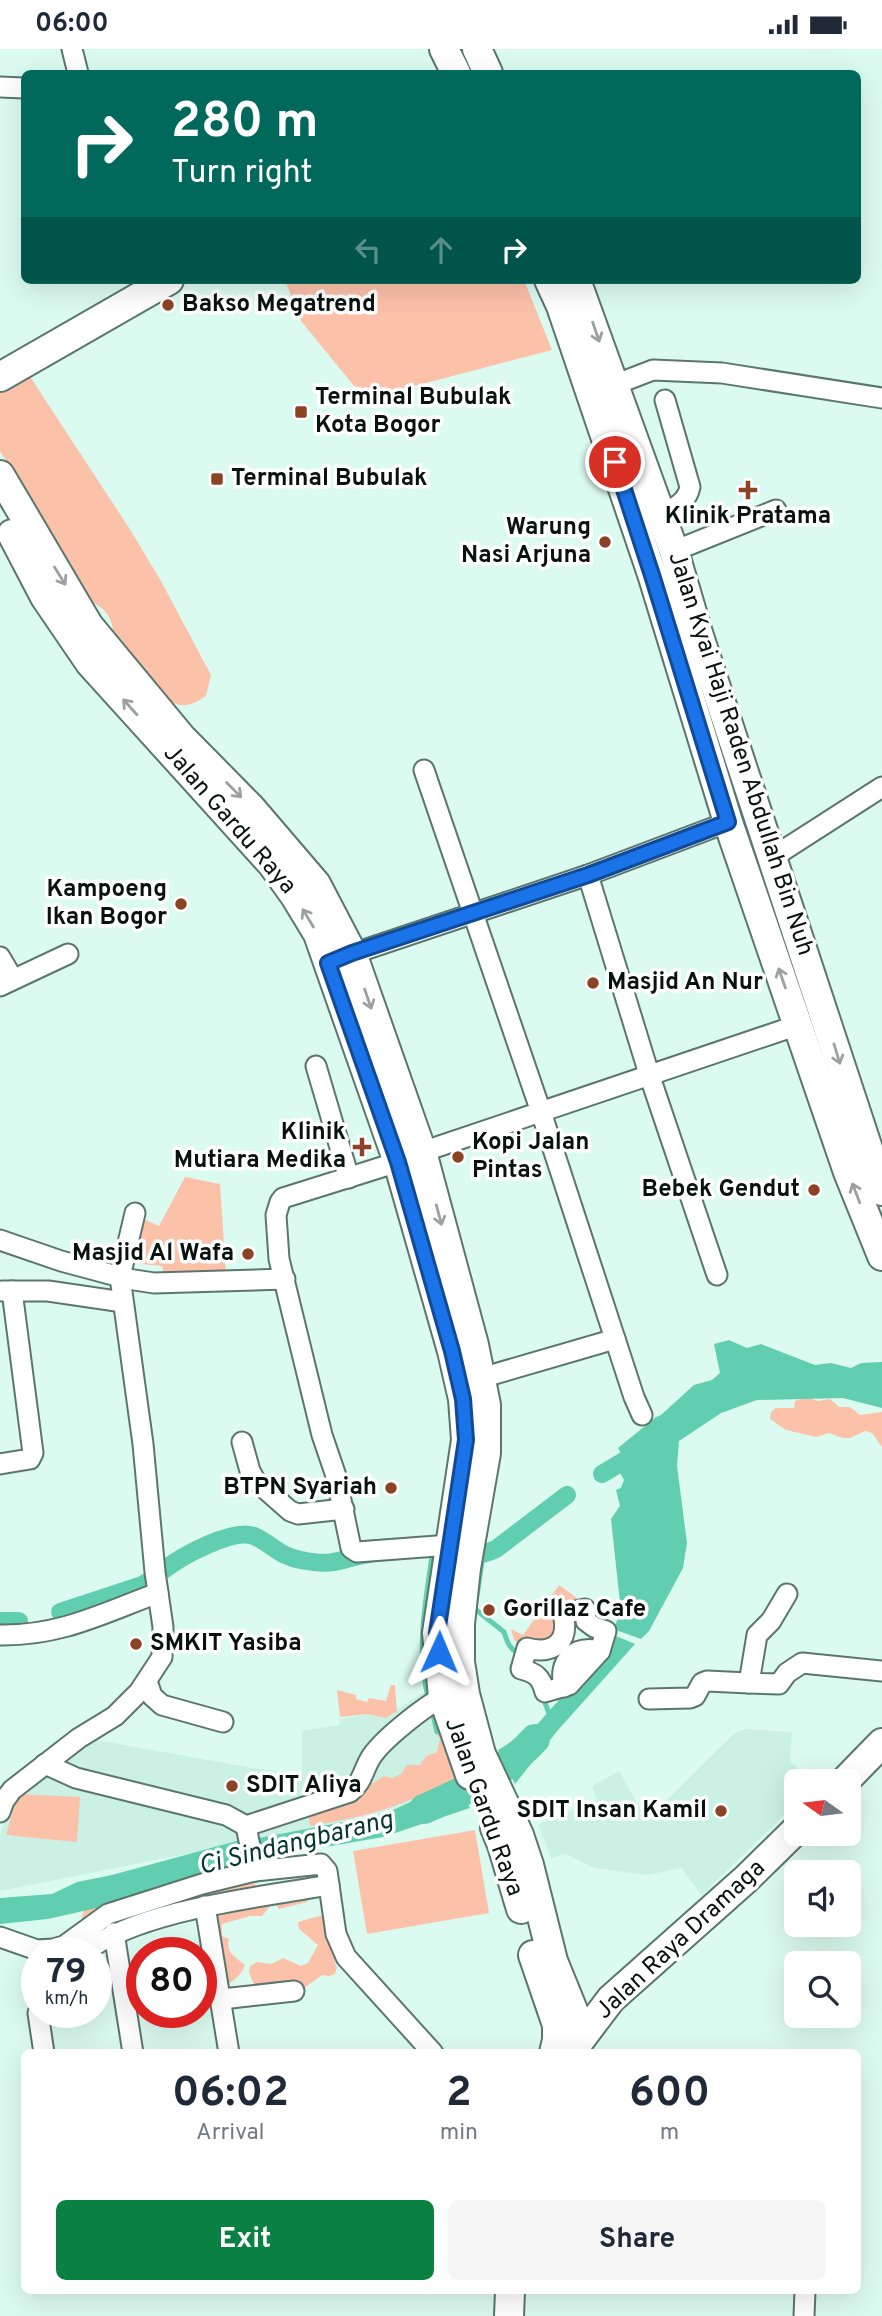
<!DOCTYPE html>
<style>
:root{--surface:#fff;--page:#f6f6f7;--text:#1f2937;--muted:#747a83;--accent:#0b8043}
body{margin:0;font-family:Overpass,sans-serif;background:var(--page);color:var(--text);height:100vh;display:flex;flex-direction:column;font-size:26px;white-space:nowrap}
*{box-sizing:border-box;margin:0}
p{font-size:23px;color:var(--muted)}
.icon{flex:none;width:38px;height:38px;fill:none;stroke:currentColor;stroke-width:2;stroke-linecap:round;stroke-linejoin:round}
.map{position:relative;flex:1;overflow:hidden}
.details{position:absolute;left:21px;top:2000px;width:840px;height:245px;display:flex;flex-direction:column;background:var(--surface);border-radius:10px;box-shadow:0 7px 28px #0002}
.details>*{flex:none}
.banner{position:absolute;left:21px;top:21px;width:840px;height:214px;border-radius:10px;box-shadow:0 7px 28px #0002;background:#00695c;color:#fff;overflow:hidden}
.needle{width:46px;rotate:284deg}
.fabs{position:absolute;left:784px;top:1720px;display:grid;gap:14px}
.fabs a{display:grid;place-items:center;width:77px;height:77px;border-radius:10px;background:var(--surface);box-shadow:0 7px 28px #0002;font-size:35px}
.speed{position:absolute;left:21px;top:1888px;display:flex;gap:14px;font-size:35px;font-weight:700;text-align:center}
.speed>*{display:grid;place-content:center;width:91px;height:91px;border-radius:50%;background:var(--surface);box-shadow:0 7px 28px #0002;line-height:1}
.speed small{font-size:18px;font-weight:400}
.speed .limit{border:10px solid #d22;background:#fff;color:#111}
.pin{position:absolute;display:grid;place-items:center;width:60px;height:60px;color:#fff;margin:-30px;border:4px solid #fff;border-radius:50%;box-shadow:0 2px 7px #0007}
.me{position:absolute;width:77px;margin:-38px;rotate:1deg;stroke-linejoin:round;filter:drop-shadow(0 0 5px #0008)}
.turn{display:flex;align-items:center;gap:24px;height:147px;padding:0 35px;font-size:32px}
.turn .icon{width:91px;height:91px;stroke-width:2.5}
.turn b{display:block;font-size:49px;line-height:60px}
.lanes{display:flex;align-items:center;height:66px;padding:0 35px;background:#0003;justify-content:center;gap:35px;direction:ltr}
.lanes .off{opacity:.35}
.eta{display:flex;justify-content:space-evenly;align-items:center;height:119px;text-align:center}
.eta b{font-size:42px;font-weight:700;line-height:49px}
.primary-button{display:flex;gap:14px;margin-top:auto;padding:14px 35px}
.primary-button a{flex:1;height:80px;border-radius:10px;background:var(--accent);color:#fff;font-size:28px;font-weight:700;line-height:80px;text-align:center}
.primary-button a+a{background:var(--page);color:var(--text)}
.status{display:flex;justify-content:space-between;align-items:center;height:49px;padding:0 35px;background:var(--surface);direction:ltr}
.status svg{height:19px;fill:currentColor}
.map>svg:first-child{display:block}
.built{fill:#caf1e4}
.green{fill:#fcc1a9}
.water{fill:#60ceaf}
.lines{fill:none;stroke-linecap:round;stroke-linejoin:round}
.stream{stroke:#60ceaf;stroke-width:5}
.canal{stroke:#60ceaf;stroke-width:18}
.river{stroke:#60ceaf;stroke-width:30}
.minor-casing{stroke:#5b766d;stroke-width:23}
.highway-casing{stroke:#5b766d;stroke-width:32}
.minor{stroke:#fff;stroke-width:19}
.highway{stroke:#fff;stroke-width:28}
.oneway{stroke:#9ca19f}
.route-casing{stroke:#114b97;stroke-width:18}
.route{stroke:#1a73e8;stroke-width:12}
.poi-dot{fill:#8c4325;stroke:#fff;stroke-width:2.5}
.labels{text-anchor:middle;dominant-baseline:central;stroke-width:7;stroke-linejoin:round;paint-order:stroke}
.poi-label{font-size:24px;font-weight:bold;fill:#08130f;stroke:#fff;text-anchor:start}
.street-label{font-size:24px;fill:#08130f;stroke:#fff}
.water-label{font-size:26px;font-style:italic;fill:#04382c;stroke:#fff}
</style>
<div class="status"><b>06:00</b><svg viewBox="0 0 49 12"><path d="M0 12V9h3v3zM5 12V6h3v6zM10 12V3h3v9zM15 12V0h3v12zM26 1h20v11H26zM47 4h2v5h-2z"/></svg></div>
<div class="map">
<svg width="882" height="2267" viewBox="0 0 882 2267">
<rect width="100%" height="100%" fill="#dcfbf0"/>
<g class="built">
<path d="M428,1640L461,1728L395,1759L351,1772L0,1842V1786L14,1743L85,1689L247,1718L302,1725V1682L340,1676L339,1670L398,1660Z"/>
<path d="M745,1680L792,1683L790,1713L813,1732H796V1754L702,1846L681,1819L647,1826L594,1819L566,1805L551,1809L538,1775L597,1751L592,1737L619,1722L647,1771L735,1684Z"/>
</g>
<g class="green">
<path d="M285,231H524L552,301L388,344L354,337L301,272Z"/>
<path d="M27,323L131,482L161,532L211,626L206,647C198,652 191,657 181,656C159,654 128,610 114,593C114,574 109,560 91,553L48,477L0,402V337Z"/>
<path d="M185,1128L220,1135L226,1225L165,1231L162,1217L130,1214L139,1168L159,1177Z"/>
<path d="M806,1348L818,1352L830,1350L839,1358H850L860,1366L882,1363V1398L872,1384L865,1382L850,1389H843L829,1384L816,1388L786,1381L770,1370L771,1363L776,1359H794L795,1352Z"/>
<path d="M559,1536L584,1554H592L594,1578L563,1565V1588L522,1598L514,1591L511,1580L523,1586Z"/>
<path d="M391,1636H395L397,1662L386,1669L368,1665L340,1668L337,1641L356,1646V1650L367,1653L369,1649L386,1652Z"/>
<path d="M441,1683L459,1728L420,1749L417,1748C382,1764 348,1770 310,1777L307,1752L362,1741L384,1727L392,1729L401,1725L407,1716H420L426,1707L437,1703L440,1690L437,1686Z"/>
<path d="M18,1745L80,1748L77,1793L6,1786Z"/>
<path d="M475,1781L489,1864L367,1885L353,1802Z"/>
<path d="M298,1829L304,1832L310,1848L307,1853L279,1860L275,1855L270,1857L262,1867H250L222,1875V1887L229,1890C225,1903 236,1909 245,1916C240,1932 218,1943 201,1939V1904H178L199,1895L205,1890L196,1870L190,1869L161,1880L150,1877L134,1884C128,1904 79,1904 62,1904L85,1876L82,1868L84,1861L90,1857L162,1851L253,1832L260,1843Z"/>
<path d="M319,1867H325L339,1903C334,1908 333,1912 337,1918L335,1925L329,1927L322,1926L303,1940L286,1933L280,1932L271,1940L254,1936L249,1923L250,1917L257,1913L271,1915L283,1909L301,1917L308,1914L318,1896L299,1880L298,1873Z"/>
</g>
<g class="water">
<path d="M729,1291L747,1299L761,1295L815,1316L831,1314L851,1319L861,1314L882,1313V1359L843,1349L757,1351L721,1364L679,1392L677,1417L687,1494L683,1519L649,1582L641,1590L613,1580L621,1563L611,1470L620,1457L616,1441L621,1439L624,1431L615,1415L621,1404L618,1399L656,1368L661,1366L694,1336L712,1331L720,1324L714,1295Z"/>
<path d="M616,1587L635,1595L558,1681L515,1735L498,1701L534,1679Z"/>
<path d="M455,1732L470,1759L383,1788L256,1810L254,1790L374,1767L395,1760Z"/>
<path d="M244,1790L248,1819L101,1858L48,1870L0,1875V1849L52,1845L77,1833L112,1826Z"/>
</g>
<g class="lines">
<g class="stream">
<path d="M483,1506L475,1560L504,1583C507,1593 510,1602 522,1605"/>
<path d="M543,1649L551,1669"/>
<path d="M429,1652C415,1601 426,1552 433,1500"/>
<path d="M432,1661L437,1683"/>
</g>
<g class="canal">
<path d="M602,1425L637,1404"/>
<path d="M461,1504C475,1507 483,1506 496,1500L567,1446"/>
<path d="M165,1520C182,1507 233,1479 254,1487C272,1495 280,1508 301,1511C311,1513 324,1515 333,1513C346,1511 357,1506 370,1505"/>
<path d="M60,1563L142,1536L149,1532"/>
<path d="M0,1572H19"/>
</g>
<path class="river" d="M424,1760C467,1741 503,1725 535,1690"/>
<defs>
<g id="minor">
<path d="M72,0L78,24"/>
<path d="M0,38L24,39"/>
<path d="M601,336H614L653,321L722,324L882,349"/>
<path d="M660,465C674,460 687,453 690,438L665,351"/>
<path d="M674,502L776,461"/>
<path d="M424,721L541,1063L634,1348L642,1366"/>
<path d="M773,808L882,738"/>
<path d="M588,826L649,1025L717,1226"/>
<path d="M0,908L13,930"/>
<path d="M343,908L588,826L728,773"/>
<path d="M0,937L68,905"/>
<path d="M316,1017L349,1129"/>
<path d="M422,1103L798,976"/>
<path d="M398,1113L283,1149L280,1153L276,1166L279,1210L322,1386L336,1427L351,1499L357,1503L450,1496"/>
<path d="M0,1191L61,1212L128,1230L154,1234L285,1230"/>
<path d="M2,1242H48L123,1253"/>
<path d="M481,1329L615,1290"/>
<path d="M242,1393L250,1422L255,1431L290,1462L298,1465L344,1460"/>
<path d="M0,1415L30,1410L33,1404L12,1242"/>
<path d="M787,1545L771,1572L757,1586L749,1634L779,1635L787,1624L802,1614L882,1622"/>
<path d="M585,1560L586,1572L594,1578L606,1582L600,1602L569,1636L545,1643C541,1628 536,1624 521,1620L527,1599C553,1606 570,1593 563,1565Z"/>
<path d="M0,1586C61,1587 103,1564 158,1544"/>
<path d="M147,1632L152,1647L162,1656L223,1673"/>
<path d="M564,1638C558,1612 574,1596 600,1602"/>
<path d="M649,1650L690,1649L695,1647L702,1634L707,1632L749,1634"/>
<path d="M45,1715L76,1729L226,1766L246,1777"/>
<path d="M0,1763L4,1752L12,1741L79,1689L115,1667L139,1643L162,1608L163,1578L155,1523L143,1395L120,1228L135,1164"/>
<path d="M246,1777L350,1743C362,1734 363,1722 370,1710C380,1692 425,1657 443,1648"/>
<path d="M246,1777L255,1822"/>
<path d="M205,1857L229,2004"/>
<path d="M114,1884L133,2004"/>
<path d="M0,1888L37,1901L53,1900L64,1897L108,1865L202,1835L255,1822L321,1815L327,1822L336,1885L346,1908L433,2004"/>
<path d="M83,1904C141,1860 257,1849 329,1836"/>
<path d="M222,1950L294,1942"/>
<path d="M38,1964L44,2004"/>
<path d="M804,2267L805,2242"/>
</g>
<g id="highway">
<path d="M444,0L456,24"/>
<path d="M477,0L488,24"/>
<path d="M549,231L561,257L652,525L728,773L848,1123L882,1207"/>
<path d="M576,231L674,502L698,584L882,1142"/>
<path d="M0,328L169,231"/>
<path d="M0,426L89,577L181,688L251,759L316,835L352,904L422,1103L474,1296L486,1356V1404L466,1519L460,1575V1613L465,1645L481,1705L519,1786L529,1816L553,1912L579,1976V1991"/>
<path d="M12,485L45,548L90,614L272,815L295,847L318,885L398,1113L452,1302L463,1350L466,1391L437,1584L443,1648L470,1726"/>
<path d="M845,1732L882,1694"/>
<path d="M495,1779L502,1796L521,1860"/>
<path d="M533,1906L557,1976V1991L554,2004"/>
<path d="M574,1999L611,1950L746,1830L796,1781"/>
<path d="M509,2267L510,2242"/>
</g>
</defs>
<use href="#minor" class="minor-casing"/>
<use href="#highway" class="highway-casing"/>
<use href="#minor" class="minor"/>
<use href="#highway" class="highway"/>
</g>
<defs><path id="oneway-shaft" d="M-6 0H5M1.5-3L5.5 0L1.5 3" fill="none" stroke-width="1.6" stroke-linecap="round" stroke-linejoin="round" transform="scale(1.75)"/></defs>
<g class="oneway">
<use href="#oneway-shaft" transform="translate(596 283) rotate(71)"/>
<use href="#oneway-shaft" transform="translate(60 527) rotate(58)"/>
<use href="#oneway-shaft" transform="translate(130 658) rotate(-132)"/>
<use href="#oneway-shaft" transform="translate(234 741) rotate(45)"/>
<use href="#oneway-shaft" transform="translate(308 869) rotate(-121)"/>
<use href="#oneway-shaft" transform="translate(782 929) rotate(-109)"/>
<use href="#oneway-shaft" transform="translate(368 950) rotate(71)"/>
<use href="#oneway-shaft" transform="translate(837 1005) rotate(73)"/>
<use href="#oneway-shaft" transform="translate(856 1144) rotate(-111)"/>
<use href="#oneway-shaft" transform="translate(439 1166) rotate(75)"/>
</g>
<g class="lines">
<defs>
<path id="route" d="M439,1603L437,1584L466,1391L463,1350L452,1302L398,1113L328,914L352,904L588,826L728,773L652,526L615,413"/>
</defs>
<use href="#route" class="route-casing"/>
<use href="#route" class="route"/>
</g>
<g class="poi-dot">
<circle cx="168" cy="256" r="7"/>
<rect x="294" y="356" width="14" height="14" rx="3.5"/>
<rect x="210" y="423" width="14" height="14" rx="3.5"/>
<path d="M744.5 430.5h7v7h7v7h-7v7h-7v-7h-7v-7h7z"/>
<circle cx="605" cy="493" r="7"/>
<circle cx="181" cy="855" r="7"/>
<circle cx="593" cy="934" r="7"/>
<path d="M358.5 1087.5h7v7h7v7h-7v7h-7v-7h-7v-7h7z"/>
<circle cx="458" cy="1108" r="7"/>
<circle cx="814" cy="1141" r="7"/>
<circle cx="248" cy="1205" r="7"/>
<circle cx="391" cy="1439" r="7"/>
<circle cx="489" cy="1561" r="7"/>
<circle cx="136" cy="1595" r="7"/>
<circle cx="232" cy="1737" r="7"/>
<circle cx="721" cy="1762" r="7"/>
</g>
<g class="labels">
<g class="poi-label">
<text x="182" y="256">Bakso Megatrend</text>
<text x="315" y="349">Terminal Bubulak<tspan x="315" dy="28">Kota Bogor</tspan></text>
<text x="231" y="430">Terminal Bubulak</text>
<text x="748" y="468" text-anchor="middle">Klinik Pratama</text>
<text x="591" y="479" text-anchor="end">Warung<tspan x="591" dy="28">Nasi Arjuna</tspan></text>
<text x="167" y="841" text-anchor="end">Kampoeng<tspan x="167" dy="28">Ikan Bogor</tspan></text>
<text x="607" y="934">Masjid An Nur</text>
<text x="346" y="1084" text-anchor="end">Klinik<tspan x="346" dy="28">Mutiara Medika</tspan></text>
<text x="472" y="1094">Kopi Jalan<tspan x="472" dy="28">Pintas</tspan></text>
<text x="800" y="1141" text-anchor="end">Bebek Gendut</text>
<text x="234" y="1205" text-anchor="end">Masjid Al Wafa</text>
<text x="377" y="1439" text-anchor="end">BTPN Syariah</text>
<text x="503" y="1561">Gorillaz Cafe</text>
<text x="150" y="1595">SMKIT Yasiba</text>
<text x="246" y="1737">SDIT Aliya</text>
<text x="707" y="1762" text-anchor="end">SDIT Insan Kamil</text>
</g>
<g class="street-label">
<text transform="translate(740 705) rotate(72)">Jalan Kyai Haji Raden Abdullah Bin Nuh</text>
<text transform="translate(229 771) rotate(49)">Jalan Gardu Raya</text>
<text transform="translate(483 1758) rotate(70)">Jalan Gardu Raya</text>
<text transform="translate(681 1891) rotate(-43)">Jalan Raya Dramaga</text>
</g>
<g class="water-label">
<text transform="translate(296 1795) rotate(-14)">Ci Sindangbarang</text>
</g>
</g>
</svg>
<div class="fabs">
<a><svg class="needle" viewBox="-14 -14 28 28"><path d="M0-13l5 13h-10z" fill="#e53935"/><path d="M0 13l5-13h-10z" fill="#747a83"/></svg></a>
<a><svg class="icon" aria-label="sound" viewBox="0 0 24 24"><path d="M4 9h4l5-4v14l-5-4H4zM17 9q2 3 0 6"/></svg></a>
<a><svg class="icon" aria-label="search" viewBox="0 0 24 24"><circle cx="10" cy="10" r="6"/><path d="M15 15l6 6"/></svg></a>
</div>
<div class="speed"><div>79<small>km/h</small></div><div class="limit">80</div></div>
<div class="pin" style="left:615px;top:413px;background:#d93025"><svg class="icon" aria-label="arrive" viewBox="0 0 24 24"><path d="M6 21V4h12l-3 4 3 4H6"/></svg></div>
<svg class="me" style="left:439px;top:1603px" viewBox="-20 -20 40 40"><path d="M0-17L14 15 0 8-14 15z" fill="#1a73e8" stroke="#fff" stroke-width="4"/></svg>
<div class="banner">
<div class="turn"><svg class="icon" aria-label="right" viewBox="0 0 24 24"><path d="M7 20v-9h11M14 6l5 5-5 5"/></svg><div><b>280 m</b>Turn right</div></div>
<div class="lanes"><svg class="icon off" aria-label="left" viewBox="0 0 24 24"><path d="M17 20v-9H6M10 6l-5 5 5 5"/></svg><svg class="icon off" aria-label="ahead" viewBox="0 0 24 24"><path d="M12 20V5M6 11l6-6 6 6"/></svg><svg class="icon" aria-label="right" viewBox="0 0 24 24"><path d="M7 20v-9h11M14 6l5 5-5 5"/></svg></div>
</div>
<section class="details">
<div class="eta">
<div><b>06:02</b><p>Arrival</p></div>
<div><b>2</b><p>min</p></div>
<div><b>600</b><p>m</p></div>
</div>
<div class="primary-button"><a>Exit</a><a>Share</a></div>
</section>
</div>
